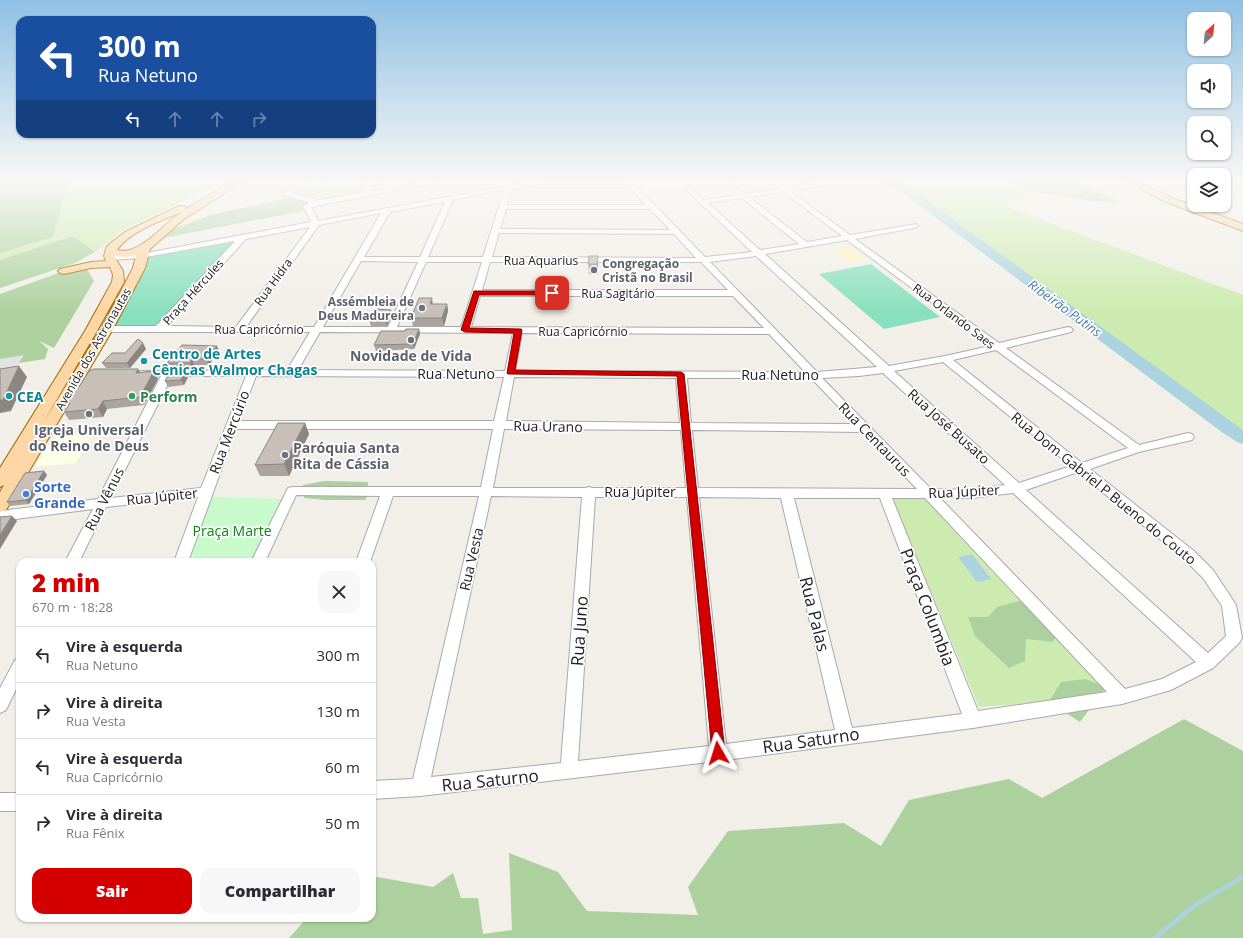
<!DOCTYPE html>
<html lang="pt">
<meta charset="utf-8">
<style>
:root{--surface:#fff;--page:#f7f7f7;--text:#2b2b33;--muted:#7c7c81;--line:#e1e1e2;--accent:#d40000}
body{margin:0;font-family:"Open Sans",sans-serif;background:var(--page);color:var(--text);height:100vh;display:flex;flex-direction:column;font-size:15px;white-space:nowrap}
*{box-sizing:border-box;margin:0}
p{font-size:13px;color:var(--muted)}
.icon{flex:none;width:22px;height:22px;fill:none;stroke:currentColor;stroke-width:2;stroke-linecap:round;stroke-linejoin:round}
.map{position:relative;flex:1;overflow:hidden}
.side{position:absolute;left:16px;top:558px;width:360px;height:364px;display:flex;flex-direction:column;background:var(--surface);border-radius:12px;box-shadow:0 1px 3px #0004}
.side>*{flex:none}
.banner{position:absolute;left:16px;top:16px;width:360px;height:122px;border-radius:12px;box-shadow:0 1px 3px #0004;background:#1a4fa0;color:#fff;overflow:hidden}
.needle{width:26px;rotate:27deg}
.tools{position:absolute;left:1187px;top:12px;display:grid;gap:8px}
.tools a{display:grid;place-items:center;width:44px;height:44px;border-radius:8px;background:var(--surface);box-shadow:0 1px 3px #0004;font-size:20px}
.pin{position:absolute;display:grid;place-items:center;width:34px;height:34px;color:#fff;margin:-17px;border-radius:8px;box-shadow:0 2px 6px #0006}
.me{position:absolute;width:44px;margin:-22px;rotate:354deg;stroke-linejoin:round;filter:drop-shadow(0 0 3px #0008)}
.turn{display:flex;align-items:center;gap:14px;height:84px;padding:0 16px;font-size:18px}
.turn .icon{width:52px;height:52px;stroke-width:2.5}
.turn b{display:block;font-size:28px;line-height:34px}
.lanes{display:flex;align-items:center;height:38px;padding:0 16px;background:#0003;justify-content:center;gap:20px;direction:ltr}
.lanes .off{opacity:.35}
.round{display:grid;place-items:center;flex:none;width:42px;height:42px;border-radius:12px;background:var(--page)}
.headline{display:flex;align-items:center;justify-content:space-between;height:68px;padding:0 16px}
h1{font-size:24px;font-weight:800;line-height:30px;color:var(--accent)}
.primary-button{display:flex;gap:8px;margin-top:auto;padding:8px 16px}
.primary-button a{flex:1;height:46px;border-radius:12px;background:var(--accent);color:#fff;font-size:16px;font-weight:800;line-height:46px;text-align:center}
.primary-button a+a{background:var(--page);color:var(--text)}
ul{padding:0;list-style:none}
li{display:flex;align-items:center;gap:12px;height:56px;padding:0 16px;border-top:1px solid var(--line)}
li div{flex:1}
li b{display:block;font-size:15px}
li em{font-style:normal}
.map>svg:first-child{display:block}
.education{fill:#ffffe5}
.grass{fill:#cdebb0}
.forest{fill:#add19e}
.sand{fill:#fff1ba}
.park{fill:#c8facc}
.pitch{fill:#88e0be}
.parking{fill:#e2e2e2}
.water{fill:#aad3df}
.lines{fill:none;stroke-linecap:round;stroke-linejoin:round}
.stream-far1{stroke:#aad3df;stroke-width:2}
.stream{stroke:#aad3df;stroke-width:4.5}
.river{fill:#aad3df;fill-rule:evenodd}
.minor-casing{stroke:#a9a9a9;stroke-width:2}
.major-casing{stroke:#a06b00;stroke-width:2}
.minor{fill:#fff;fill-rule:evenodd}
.major{fill:#fcd6a4;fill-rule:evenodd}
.wall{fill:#aba49e}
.shaded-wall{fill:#8b8681}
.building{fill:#c7bfb8;stroke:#8b8681}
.route{fill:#d40000;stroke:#8a0000}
.worship-dot{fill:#6b7280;stroke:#fff;stroke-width:1.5}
.culture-dot{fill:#0f9aa8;stroke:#fff;stroke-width:1.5}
.leisure-dot{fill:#2e9e5b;stroke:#fff;stroke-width:1.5}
.shop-dot{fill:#3f7fe0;stroke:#fff;stroke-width:1.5}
.labels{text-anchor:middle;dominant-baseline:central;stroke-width:3.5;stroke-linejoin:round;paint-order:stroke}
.far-street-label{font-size:12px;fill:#222;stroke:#fff}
.far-worship-label{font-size:12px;font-weight:bold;fill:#5b616d;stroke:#fff;text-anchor:start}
.far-water-label{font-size:13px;font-style:italic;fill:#4a7aab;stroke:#fff}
.culture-label{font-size:14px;font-weight:bold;fill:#0d838f;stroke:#fff;text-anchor:start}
.worship-label{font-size:14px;font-weight:bold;fill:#5b616d;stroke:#fff}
.street-label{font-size:14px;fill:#222;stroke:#fff}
.leisure-label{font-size:14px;font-weight:bold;fill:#27864d;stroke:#fff;text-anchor:start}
.shop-label{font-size:14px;font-weight:bold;fill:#366cbe;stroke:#fff;text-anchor:start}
.park-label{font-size:14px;fill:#0c8416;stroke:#fff}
.near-street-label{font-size:17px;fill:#222;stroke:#fff}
</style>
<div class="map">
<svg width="1243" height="938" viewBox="0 0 1243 938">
<rect width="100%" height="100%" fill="#f2efe9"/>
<g class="education">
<path d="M631,181H720L641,191Z"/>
<path d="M92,434L76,463L35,467L53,438Z"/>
</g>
<g class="grass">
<path d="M68,181H219L175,205L124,229L95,252L73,236L0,260V253L52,237Z"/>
<path d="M312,181H352L358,184L364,193L324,201L318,197L294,193Z"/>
<path d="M886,181H1005L1036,192L1002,205L1243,295V437L1219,423L903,188Z"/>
<path d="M1224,181H1243V199L1224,191Z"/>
<path d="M892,498H924L1111,697L979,707Z"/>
</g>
<g class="forest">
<path d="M0,181H68L53,237L0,253Z"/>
<path d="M1005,181H1077L1122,203L1087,200L1036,192Z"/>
<path d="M293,197L310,202L303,211L163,238L166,232L210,215Z"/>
<path d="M73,236L95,252L75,263L0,288V260Z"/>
<path d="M87,269L94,281L54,348L39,341L48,349L45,359L0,366V294L64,271Z"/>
<path d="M324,481L368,482V490L370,493L365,500H325L304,498L303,485Z"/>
<path d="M1023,600L1060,627L1053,642L1026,639L1025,661L1009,668L975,636L968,617H988L997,607Z"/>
<path d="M1085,679L1106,687L1080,722L1049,702L1061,682Z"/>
<path d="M1184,719L1243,751V938H289L307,918H372V876L433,887L453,873L461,898H478L483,934L512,930L509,853L558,872L587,911L698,915L688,887L728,831L844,823L881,846L909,800L1009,779L1042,798Z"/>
</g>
<path class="sand" d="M850,246L867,259L849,262L832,249Z"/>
<path class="park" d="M209,497L283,499L253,562H188Z"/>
<g class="pitch">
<path d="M234,242L158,325L115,326L145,262V258Z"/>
<path d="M871,264L940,317L884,329L819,274Z"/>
</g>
<path class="parking" d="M24,355L13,372L0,374V359Z"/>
<path class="water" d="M972,554L991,579L977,582L958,557Z"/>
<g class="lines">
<g class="stream-far1">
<path d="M303,196L329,181"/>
<path d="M196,227L227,222L297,199"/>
</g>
<path class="stream" d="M1155,938L1195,905L1243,877"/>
<path class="river" d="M881,181H895L907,186L1243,430V444L1237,442L1223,433L899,190L882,183Z"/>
<defs>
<g id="minor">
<path d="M301,181H308L292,194L314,198L315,201L364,192L362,186C367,181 375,181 382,181L369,187L371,191L426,181H440L437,183L311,207L318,221L533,181H547L544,183H625L624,181H631L705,257L752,252L687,191V189H691L704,200L738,195L722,181H729L745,194L778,189L769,181H776L785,187L828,181H838L837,183L835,184L790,191L850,235L917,224L918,226L914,228L855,239L999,343L1068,327L1071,328L1073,330L1071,332L1006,348L1139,445L1188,433L1192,434L1194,437L1192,440L1139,452L1090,469L1194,551L1213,570L1236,605L1242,638L1239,643L1213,668L1171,690L1122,704L973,728L718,761L420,796L372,799V781L413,779L479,496H393L370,562H356L380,496L296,495L265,562H251L288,488L292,487H481L493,429H236L188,562H174L198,497L106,507L79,562H65L93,509L0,521V511L98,499L161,376H139L134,373L135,371L287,370L310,332H107L102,329L107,326H156L235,241L141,258L110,260L106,258L110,256L141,254L311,222L303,206L309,203L308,202L282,195ZM533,185L536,187H629L646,205H507L512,189ZM504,190L483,257H428L453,200ZM783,192L842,236L807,242L749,197ZM742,198L799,244L760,250L708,203ZM445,202L420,257H364L390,212ZM506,209H650L670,230L500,229ZM381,213L314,327H246L319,225ZM310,227L236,327L167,326L246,239ZM499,233L674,234L696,258L492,257ZM847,240L990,346L945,356L889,366L765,254ZM756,256L877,367L817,372L710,262ZM361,261L418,262L388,327H323ZM426,262H482L461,327H397ZM490,262H701L728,290H482ZM480,296H733L764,328L471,327ZM320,332L513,333L505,371L298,370ZM522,333L769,334L805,372L515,371ZM996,350L1128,448L1082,463L953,360ZM943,362L1071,466L1019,483L894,371ZM883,373L1005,485L971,490L931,489L822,378L859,376ZM172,376H246L201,488L111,498ZM256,376L504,377L494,421H239ZM514,377L676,378L680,423L506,421ZM687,378H811L855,424L691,423ZM504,429L681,430L686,488H593L589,487L585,488H493ZM692,430L862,432L917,489L698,488ZM1078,472L1184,559L1203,578L1222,606L1226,636L1208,653L1026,490ZM1013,493L1196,662L1162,679L1125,689L940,498H971ZM491,496L582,497L561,763L431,777ZM595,497H687L709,746L578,761ZM699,497L781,498L835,730L726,744ZM794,498H880L962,714L852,728ZM892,498H925L1107,692L978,711Z"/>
<path d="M20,658V681L6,710L0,713V688L15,660Z"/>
<rect x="0" y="793" width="20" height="18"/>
</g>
<g id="major">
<path d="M233,181H244L184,219L150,249L145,268L113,329L6,510L0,512V492L4,485L0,487V468L85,331L112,282L113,275L110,267L91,268L64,274L60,273L58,271L60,269L91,262L106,261L104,256L107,246L125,232L179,206H185L186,209ZM182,212C163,223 141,256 117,250C129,232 162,220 182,212ZM136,255L133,268L101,329L43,423L97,331L124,282L123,271L114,256L126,257Z"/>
<path d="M1125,181H1137L1172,198L1243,224V231L1166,202Z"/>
</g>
</defs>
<use href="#minor" class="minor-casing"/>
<use href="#major" class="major-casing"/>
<use href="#minor" class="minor"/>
<use href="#major" class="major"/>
</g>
<g class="wall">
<path d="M598,256V274H589L588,264Z"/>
<path d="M433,304H447L448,311L444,326H413L411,318Z"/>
<path d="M392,315L387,326H371L369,320Z"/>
<path d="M419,329L420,334L414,349L376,351L374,345L405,331Z"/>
<path d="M217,346L219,351L209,365H194L192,368H169L167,363Z"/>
<path d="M146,349L130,368H106L102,363L125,353Z"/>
<path d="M138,369L140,372L154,371L158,379L144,405L107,409L103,417L69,420L64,412L69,405L67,403L69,400L66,396L79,387Z"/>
<path d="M188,377L184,385L168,387L165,381Z"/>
<path d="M305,423L309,434L289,476H260L255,465Z"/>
<path d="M44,471L47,475L29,504L10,506L7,502Z"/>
</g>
<g class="shaded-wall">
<path d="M598,256V274L597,264Z"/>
<path d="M432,298L433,306L430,304Z"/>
<path d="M447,304L448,311L444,326L442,318Z"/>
<path d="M391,310L392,315L387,326L385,320Z"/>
<path d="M419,329L420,334L414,349L413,344Z"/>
<path d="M143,343L146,349L130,368L127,363Z"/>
<path d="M217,346L219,351L209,365L206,359Z"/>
<path d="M192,359L194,365L192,368L190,363Z"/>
<path d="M19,366L27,377L11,411L0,413V400Z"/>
<path d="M138,369L142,376L136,373Z"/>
<path d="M154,371L158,379L144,405L140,397Z"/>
<path d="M185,371L188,377L184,385L181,380Z"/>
<path d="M103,401L107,409L103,417L98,409Z"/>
<path d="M305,423L309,434L289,476L284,464Z"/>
<path d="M44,471L47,475L29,504L26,500Z"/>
<path d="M12,516L17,521L0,549V535Z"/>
</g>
<g class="building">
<path d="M589,256H598L597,264H588Z"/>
<path d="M419,298H432L430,304H447L442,318H411Z"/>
<path d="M375,309L391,310L385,320H369Z"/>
<path d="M406,329H419L413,344L374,345L381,331H405Z"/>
<path d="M138,339L143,343L127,363H102L112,353H125Z"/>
<path d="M182,345L217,346L206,359H192L190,363H167Z"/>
<path d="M19,366L3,400H0V369Z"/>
<path d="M94,369H138L136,373L154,371L140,397L103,401L98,409L64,412L70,403H67L72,396H66L72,388L79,387L89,371Z"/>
<path d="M170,371H185L181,380L165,381Z"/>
<path d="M278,423H305L284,464L255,465Z"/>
<path d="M44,471L26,500L7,502L25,473Z"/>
<path d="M12,516L0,535V517Z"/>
</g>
<linearGradient id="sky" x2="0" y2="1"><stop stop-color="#8fc0e4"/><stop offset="0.58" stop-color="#f9f8f5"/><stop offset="1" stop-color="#f9f8f5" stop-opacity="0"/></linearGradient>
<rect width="1243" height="312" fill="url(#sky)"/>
<path class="route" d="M474,291H552L556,293L552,295H479L469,328L521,329L522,330L515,370L681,372L684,374L725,753L723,757L718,759L714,757L712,753L677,376L508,374L507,373L514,333L465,332L461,330Z"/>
<g class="worship-dot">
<circle cx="594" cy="270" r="4"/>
<circle cx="422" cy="308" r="4"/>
<circle cx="411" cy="340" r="4"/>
<circle cx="89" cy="414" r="4"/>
<circle cx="285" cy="455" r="4"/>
</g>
<g class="culture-dot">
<circle cx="144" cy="361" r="4"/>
<circle cx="9" cy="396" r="4"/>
</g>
<circle class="leisure-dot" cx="132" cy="396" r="4"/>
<circle class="shop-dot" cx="26" cy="494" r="4"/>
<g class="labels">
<g class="far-street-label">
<text x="541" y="260">Rua Aquarius</text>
<text transform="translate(273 282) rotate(-54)">Rua Hidra</text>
<text transform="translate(193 292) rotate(-48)">Praça Hércules</text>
<text x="618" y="293">Rua Sagitário</text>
<text transform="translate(954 316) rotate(37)">Rua Orlando Saes</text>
<text x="259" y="329">Rua Capricórnio</text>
<text x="583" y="331">Rua Capricórnio</text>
<text transform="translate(93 349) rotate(-60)">Avenida dos Astronautas</text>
</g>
<g class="far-worship-label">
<text x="602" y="263">Congregação<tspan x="602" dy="14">Cristã no Brasil</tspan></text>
<text x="414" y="301" text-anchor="end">Assémbleia de<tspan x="414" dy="14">Deus Madureira</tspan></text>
</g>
<g class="far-water-label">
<text transform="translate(1065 308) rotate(36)">Ribeirão Putins</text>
</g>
<g class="culture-label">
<text x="152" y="353">Centro de Artes<tspan x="152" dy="16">Cênicas Walmor Chagas</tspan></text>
<text x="17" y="396">CEA</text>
</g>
<g class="worship-label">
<text x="411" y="355">Novidade de Vida</text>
<text x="89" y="429">Igreja Universal<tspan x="89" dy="16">do Reino de Deus</tspan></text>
<text x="293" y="447" text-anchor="start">Paróquia Santa<tspan x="293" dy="16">Rita de Cássia</tspan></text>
</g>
<g class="street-label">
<text x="456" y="373">Rua Netuno</text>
<text x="780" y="374">Rua Netuno</text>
<text transform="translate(548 426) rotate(1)">Rua Urano</text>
<text transform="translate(949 426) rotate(42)">Rua José Busato</text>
<text transform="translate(229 432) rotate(-69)">Rua Mercúrio</text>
<text transform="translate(875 439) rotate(46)">Rua Centaurus</text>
<text transform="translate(1104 488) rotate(39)">Rua Dom Gabriel P Bueno do Couto</text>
<text x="640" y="491">Rua Júpiter</text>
<text transform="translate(964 491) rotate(-3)">Rua Júpiter</text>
<text transform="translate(162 496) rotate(-6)">Rua Júpiter</text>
<text transform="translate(104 499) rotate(-63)">Rua Vênus</text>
<text transform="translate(471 559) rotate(-77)">Rua Vesta</text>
</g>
<g class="leisure-label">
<text x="140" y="396">Perform</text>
</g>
<g class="shop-label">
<text x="34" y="486">Sorte<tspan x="34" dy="16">Grande</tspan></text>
</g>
<g class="park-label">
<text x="232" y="530">Praça Marte</text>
</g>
<g class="near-street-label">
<text transform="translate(928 607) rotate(69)">Praça Columbia</text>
<text transform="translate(815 614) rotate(76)">Rua Palas</text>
<text transform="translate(579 631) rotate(-86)">Rua Juno</text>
<text transform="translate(811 740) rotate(-8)">Rua Saturno</text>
<text transform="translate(490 780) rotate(-6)">Rua Saturno</text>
</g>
</g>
</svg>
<div class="tools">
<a><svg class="needle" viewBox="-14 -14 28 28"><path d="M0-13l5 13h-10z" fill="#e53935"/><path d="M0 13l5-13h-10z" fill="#7c7c81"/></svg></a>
<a><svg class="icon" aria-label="sound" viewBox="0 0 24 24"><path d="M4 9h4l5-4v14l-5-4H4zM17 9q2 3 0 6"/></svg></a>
<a><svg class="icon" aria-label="search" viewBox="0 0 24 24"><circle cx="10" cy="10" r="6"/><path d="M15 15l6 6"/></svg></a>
<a><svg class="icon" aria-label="layers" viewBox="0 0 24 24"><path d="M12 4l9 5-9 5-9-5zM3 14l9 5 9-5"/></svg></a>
</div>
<div class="pin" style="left:552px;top:293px;background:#d93025"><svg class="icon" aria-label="arrive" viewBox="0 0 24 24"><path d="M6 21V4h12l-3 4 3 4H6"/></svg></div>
<svg class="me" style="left:718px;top:753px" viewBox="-20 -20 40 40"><path d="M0-17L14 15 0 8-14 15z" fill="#d40000" stroke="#fff" stroke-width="4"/></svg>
<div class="banner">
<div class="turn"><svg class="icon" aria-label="left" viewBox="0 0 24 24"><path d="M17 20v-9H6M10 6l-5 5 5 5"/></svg><div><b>300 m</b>Rua Netuno</div></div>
<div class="lanes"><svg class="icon" aria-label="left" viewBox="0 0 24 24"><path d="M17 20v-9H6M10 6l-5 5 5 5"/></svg><svg class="icon off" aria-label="ahead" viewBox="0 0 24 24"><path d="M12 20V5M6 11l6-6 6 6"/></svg><svg class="icon off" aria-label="ahead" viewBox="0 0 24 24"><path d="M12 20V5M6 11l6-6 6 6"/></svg><svg class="icon off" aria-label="right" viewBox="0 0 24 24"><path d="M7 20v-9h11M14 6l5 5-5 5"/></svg></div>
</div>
<section class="side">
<div class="headline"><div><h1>2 min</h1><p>670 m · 18:28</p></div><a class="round"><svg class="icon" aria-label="close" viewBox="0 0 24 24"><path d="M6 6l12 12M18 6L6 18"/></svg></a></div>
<ul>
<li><svg class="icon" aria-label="left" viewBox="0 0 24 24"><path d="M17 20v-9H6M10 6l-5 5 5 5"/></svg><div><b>Vire à esquerda</b><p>Rua Netuno</p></div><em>300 m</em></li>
<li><svg class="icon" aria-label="right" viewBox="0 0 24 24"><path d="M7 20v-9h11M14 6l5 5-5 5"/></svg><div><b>Vire à direita</b><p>Rua Vesta</p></div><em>130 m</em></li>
<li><svg class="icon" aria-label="left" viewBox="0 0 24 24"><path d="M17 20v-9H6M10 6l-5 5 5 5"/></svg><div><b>Vire à esquerda</b><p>Rua Capricórnio</p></div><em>60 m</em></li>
<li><svg class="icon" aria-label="right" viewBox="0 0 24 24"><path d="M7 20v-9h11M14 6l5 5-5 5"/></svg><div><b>Vire à direita</b><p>Rua Fênix</p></div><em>50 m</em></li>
</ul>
<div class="primary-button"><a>Sair</a><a>Compartilhar</a></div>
</section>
</div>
